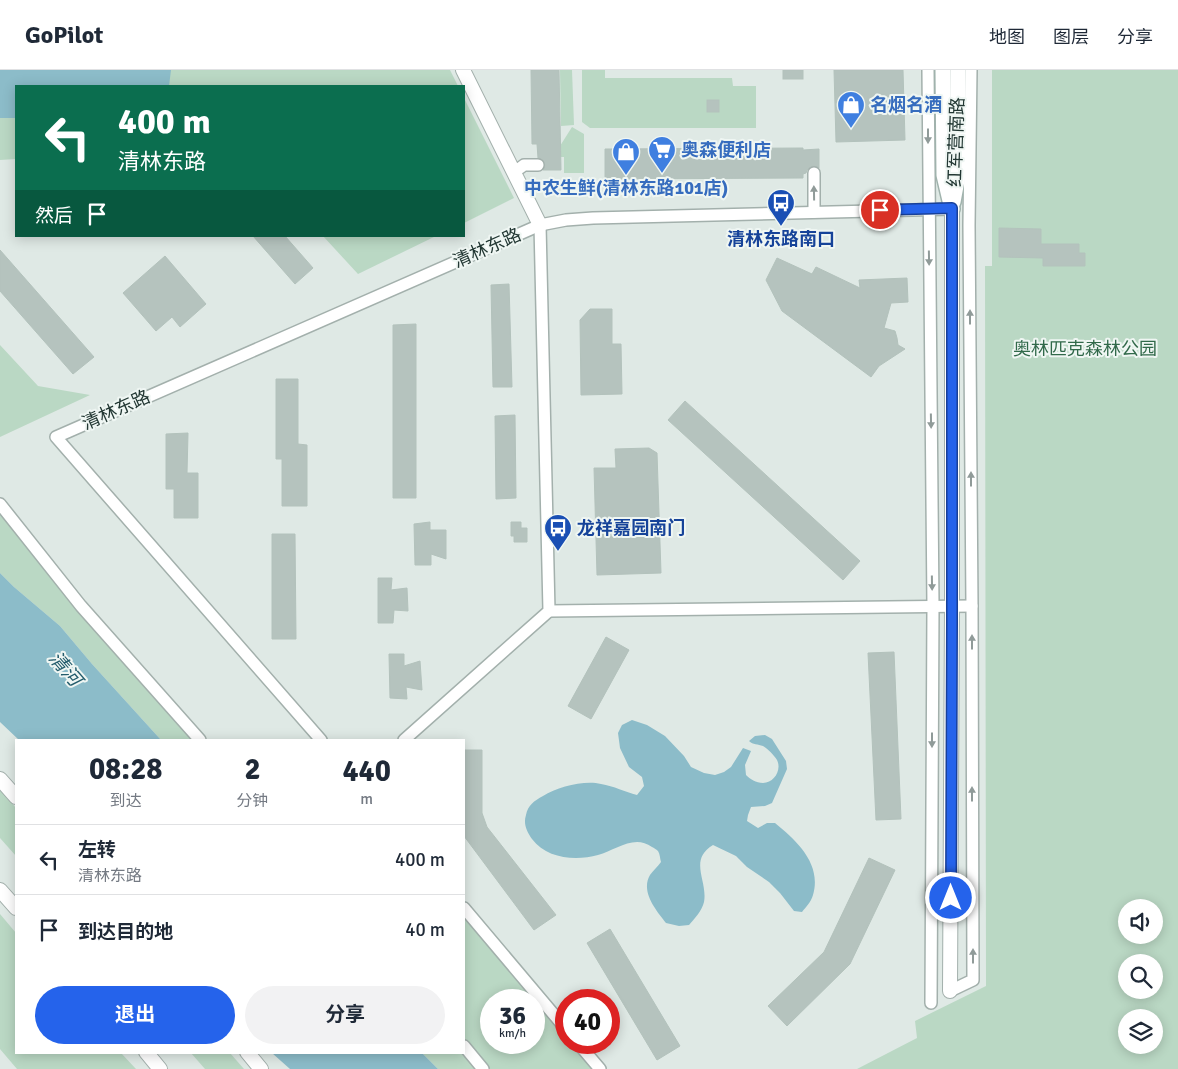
<!DOCTYPE html>
<html lang="zh">
<meta charset="utf-8">
<style>
:root{--surface:#fff;--page:#f2f2f3;--text:#1f2937;--muted:#747a83;--line:#e0e1e3;--accent:#2563eb}
body{margin:0;font-family:Signika,"Noto Sans SC",sans-serif;background:var(--page);color:var(--text);height:100vh;display:flex;flex-direction:column;font-size:19px;white-space:nowrap}
*{box-sizing:border-box;margin:0}
p{font-size:16px;color:var(--muted)}
.icon{flex:none;width:28px;height:28px;fill:none;stroke:currentColor;stroke-width:2;stroke-linecap:round;stroke-linejoin:round}
.map{position:relative;flex:1;overflow:hidden}
.sheet{position:absolute;left:15px;top:669px;width:450px;height:315px;display:flex;flex-direction:column;background:var(--surface);border-radius:0px;box-shadow:0 2px 12px #0003}
.sheet>*{flex:none}
.banner{position:absolute;left:15px;top:15px;width:450px;height:152px;border-radius:0px;box-shadow:0 2px 12px #0003;background:#0b6e4f;color:#fff;overflow:hidden}
.tools{position:absolute;left:1118px;top:829px;display:grid;gap:10px}
.tools a{display:grid;place-items:center;width:45px;height:45px;border-radius:50%;background:var(--surface);box-shadow:0 2px 12px #0003;font-size:25px}
.speed{position:absolute;left:480px;top:919px;display:flex;gap:10px;font-size:25px;font-weight:700;text-align:center}
.speed>*{display:grid;place-content:center;width:65px;height:65px;border-radius:50%;background:var(--surface);box-shadow:0 2px 12px #0003;line-height:1}
.speed small{font-size:12px;font-weight:400}
.speed .limit{border:8px solid #d22;background:#fff;color:#111}
.pin{position:absolute;display:grid;place-items:center;width:42px;height:42px;color:#fff;margin:-21px;border:2px solid #fff;border-radius:50%;box-shadow:0 1px 5px #0007}
.me{position:absolute;width:55px;margin:-28px;rotate:0deg;stroke-linejoin:round;filter:drop-shadow(0 0 4px #0008)}
.turn{display:flex;align-items:center;gap:18px;height:105px;padding:0 20px;font-size:22px}
.turn .icon{width:65px;height:65px;stroke-width:2.5}
.turn b{display:block;font-size:35px;line-height:42px}
.then{display:flex;align-items:center;height:48px;padding:0 20px;background:#0003;gap:10px;font-size:19px}
.eta{display:flex;justify-content:space-evenly;align-items:center;height:85px;text-align:center}
.eta b{font-size:30px;font-weight:700;line-height:35px}
.primary-button{display:flex;gap:10px;margin-top:auto;padding:10px 20px}
.primary-button a{flex:1;height:58px;border-radius:30px;background:var(--accent);color:#fff;font-size:20px;font-weight:700;line-height:58px;text-align:center}
.primary-button a+a{background:var(--page);color:var(--text)}
ul{padding:0;list-style:none}
li{display:flex;align-items:center;gap:15px;height:70px;padding:0 20px;border-top:1px solid var(--line)}
li div{flex:1}
li b{display:block;font-size:19px}
li em{font-style:normal}
header{display:flex;align-items:center;gap:30px;box-sizing:border-box;height:70px;padding:0 25px;background:var(--surface);border-bottom:1px solid var(--line)}
header strong{font-size:24px}
nav{display:flex;gap:28px;margin-inline-start:auto;font-size:18px}
.map>svg:first-child{display:block}
.green{fill:#bad8c4;fill-rule:evenodd}
.water{fill:#8cbcc9}
.building{fill:#b5c3be;stroke:#b3c2bc}
.lines{fill:none;stroke-linecap:round;stroke-linejoin:round}
.minor-casing{stroke:#a3b0ac;stroke-width:14}
.tertiary-casing{stroke:#a3b0ac;stroke-width:16}
.secondary-casing{stroke:#a0b3ad;stroke-width:18}
.minor{stroke:#fff;stroke-width:11}
.tertiary{stroke:#fff;stroke-width:14}
.secondary{stroke:#fff;stroke-width:15}
.oneway{fill:#909b99}
.route-casing{stroke:#184099;stroke-width:12}
.route{stroke:#2563eb;stroke-width:9}
.labels{text-anchor:middle;dominant-baseline:central;stroke-width:4;stroke-linejoin:round;paint-order:stroke}
.shop-label{font-size:18px;font-weight:bold;fill:#366cbe;stroke:#eff6f3;text-anchor:start}
.street-label{font-size:18px;fill:#223733;stroke:#eff6f3}
.transit-label{font-size:18px;font-weight:bold;fill:#164399;stroke:#eff6f3}
.park-label{font-size:18px;fill:#31694a;stroke:#eff6f3}
.water-label{font-size:19px;font-style:italic;fill:#235c6c;stroke:#eff6f3}
</style>
<header>
<strong>GoPilot</strong>
<nav><a>地图</a><a>图层</a><a>分享</a></nav>
</header>
<div class="map">
<svg width="1178" height="999" viewBox="0 0 1178 999">
<rect width="100%" height="100%" fill="#dfe9e5"/>
<g class="green">
<path d="M0,0H450L458,16H16V89L0,90Z"/>
<path d="M560,0H572L574,55L561,56Z"/>
<path d="M582,0H605V8H732L733,16H756V58H590L582,52ZM707,30H719V42H707Z"/>
<path d="M992,0H1178V999H857L917,968L915,951L986,916L985,196H992ZM1126,838H1154V865H1126ZM1126,892H1154V920H1126ZM1126,948H1154V975H1126Z"/>
<path d="M464,28L514,128L464,153Z"/>
<path d="M572,57L584,64V103H564V87H560V76Z"/>
<path d="M323,166H436L358,204Z"/>
<path d="M0,275L38,316L90,325L0,367Z"/>
<path d="M0,434L200,670H161L92,594L60,556L14,517L0,503Z"/>
<path d="M0,719L16,738V786L0,768Z"/>
<path d="M464,838L566,959V972L577,973L600,999H438L422,983L464,982ZM491,930H534V972H491Z"/>
<path d="M0,844L16,863V982L121,983L136,999H17L0,979Z"/>
<path d="M191,983H230L244,999H205Z"/>
</g>
<g class="water">
<path d="M0,0H171L169,16H16V48H0Z"/>
<path d="M0,503L14,517L60,556L92,594L161,670H19L0,652Z"/>
<path d="M632,650L647,655L665,666L684,686L691,697L704,703L715,705L724,702L731,697L743,678L751,681L745,695L746,705C750,709 756,713 763,713C774,713 782,700 777,690C774,685 768,679 763,676C758,674 753,675 749,671L755,666L765,665L772,669L786,691L787,699L772,733L765,736L751,737L748,745L747,751L758,758L767,753H775C797,771 822,794 813,825C811,832 806,837 802,842L794,841L780,823L769,812L747,797L736,786L713,775C688,790 708,811 704,832C702,841 694,849 689,855L679,856L666,853C657,841 640,822 650,805C653,801 658,796 661,792C660,789 660,784 658,781C656,779 654,778 652,777C634,764 616,780 598,785C576,791 547,789 532,769C527,762 523,754 526,745C528,735 534,731 543,726C558,717 584,710 601,714C614,716 625,722 637,725L644,716L642,707L629,697L620,678L618,663L622,655Z"/>
<path d="M272,983H422L438,999H290Z"/>
</g>
<g class="building">
<path d="M531,0H559L561,100H543L545,95L542,89L538,88L537,74H532Z"/>
<rect x="783" y="0" width="20" height="9"/>
<path d="M834,0H903L905,70L836,72Z"/>
<rect x="707" y="30" width="12" height="12"/>
<path d="M803,78V80L819,79V98L814,96L810,97L807,100L806,103L803,104V108L605,109V79Z"/>
<path d="M999,158L1041,159V174H1079V183H1085V196H1043V188L999,187Z"/>
<path d="M253,166H285L313,198L295,214Z"/>
<path d="M0,180L94,287L73,304L0,221Z"/>
<path d="M165,186L206,234L180,257L172,247L156,261L123,223Z"/>
<path d="M777,188L812,204L816,197L860,218L859,210L907,208L908,232L891,233L884,258L895,261L897,268L898,275L905,279L879,296L871,307L782,241L766,210Z"/>
<path d="M509,214L512,317H493L491,215Z"/>
<path d="M590,239H612V274H621L622,324L581,325L580,250Z"/>
<path d="M416,254V428H393V255Z"/>
<path d="M276,309H298V374L307,375V436H282V389H276Z"/>
<path d="M685,331L860,491L843,510L668,350Z"/>
<path d="M515,345L516,428L496,429L495,346Z"/>
<path d="M188,363L187,403H198V448H174V419H166V364Z"/>
<path d="M649,378L657,383L661,503L597,505L594,398H616L615,379Z"/>
<path d="M430,452V460H446V489L431,484V495H415L414,454Z"/>
<path d="M511,452H521V458H527V472H514V466H511Z"/>
<path d="M272,464H295L296,569H272Z"/>
<path d="M378,508H392L391,520L407,518L408,541L394,540L393,553H378Z"/>
<path d="M606,567L629,580L591,649L568,636Z"/>
<path d="M894,582L901,749L876,750L868,583Z"/>
<path d="M389,584H404V596L420,591L422,620L406,617L407,629L390,628Z"/>
<path d="M464,680H482V743L487,757L556,845L534,860L464,766Z"/>
<path d="M869,788L895,800L850,894L787,956L768,936L824,882Z"/>
<path d="M610,859L680,976L657,990L587,873Z"/>
</g>
<g class="lines">
<defs>
<g id="minor">
<path d="M928,0L933,536L931,933"/>
<path d="M520,98L524,95H538"/>
<path d="M814,103V142"/>
<path d="M0,434L81,536L200,670"/>
<path d="M549,541L972,536"/>
<path d="M321,670L56,367L540,155L566,150L593,148L952,139"/>
<path d="M404,670L549,541L540,155"/>
<path d="M464,838L566,959"/>
<path d="M950,921L973,910L972,536L969,155L971,0"/>
<path d="M577,972L600,999"/>
<path d="M464,976L483,999"/>
</g>
<g id="tertiary">
<path d="M463,0L540,155"/>
<path d="M0,709L16,727"/>
<path d="M0,820L16,838"/>
<path d="M950,921L952,536V139"/>
<path d="M146,982L160,999"/>
<path d="M247,982L261,999"/>
</g>
<g id="secondary">
<path d="M943,0L944,105L952,139"/>
<path d="M953,132L958,105V0"/>
</g>
</defs>
<use href="#minor" class="minor-casing"/>
<use href="#tertiary" class="tertiary-casing"/>
<use href="#secondary" class="secondary-casing"/>
<use href="#minor" class="minor"/>
<use href="#tertiary" class="tertiary"/>
<use href="#secondary" class="secondary"/>
</g>
<defs><path id="oneway-solid" d="M-6-.8H1V-3.2L6.5 0L1 3.2V.8H-6Z" transform="scale(1.25)"/></defs>
<g class="oneway">
<use href="#oneway-solid" transform="translate(928 66) rotate(90)"/>
<use href="#oneway-solid" transform="translate(814 123) rotate(-91)"/>
<use href="#oneway-solid" transform="translate(929 188) rotate(89)"/>
<use href="#oneway-solid" transform="translate(970 247) rotate(-90)"/>
<use href="#oneway-solid" transform="translate(931 351) rotate(89)"/>
<use href="#oneway-solid" transform="translate(971 409) rotate(-90)"/>
<use href="#oneway-solid" transform="translate(932 513) rotate(89)"/>
<use href="#oneway-solid" transform="translate(972 572) rotate(-90)"/>
<use href="#oneway-solid" transform="translate(932 670) rotate(90)"/>
<use href="#oneway-solid" transform="translate(972 724) rotate(-90)"/>
<use href="#oneway-solid" transform="translate(973 886) rotate(-90)"/>
</g>
<g class="lines">
<defs>
<path id="route" d="M880,140L952,138V553L951,828"/>
</defs>
<use href="#route" class="route-casing"/>
<use href="#route" class="route"/>
</g>
<defs>
<symbol id="shop-pin" viewBox="-11 -11 22 30"><path d="M0 17L-7.5 6A9.5 9.5 0 1 1 7.5 6Z" fill="#3f7fe0" stroke="#eff6f3"/><path d="M-5-2.5h2.3a2.7 3.5 0 0 1 5.4 0H5L5.5 6h-11ZM-1.5-2.5h3a1.5 2.3 0 0 0-3 0Z" fill="#fff"/></symbol>
<symbol id="supermarket-pin" viewBox="-11 -11 22 30"><path d="M0 17L-7.5 6A9.5 9.5 0 1 1 7.5 6Z" fill="#3f7fe0" stroke="#eff6f3"/><path d="M-6-5.5h2.5l.6 2H6L4.5 2H-2.5L-4.4-4H-6ZM-1.5 3.2a1.3 1.3 0 1 0 .1 0ZM3 3.2a1.3 1.3 0 1 0 .1 0Z" fill="#fff"/></symbol>
<symbol id="bus-pin" viewBox="-11 -11 22 30"><path d="M0 17L-7.5 6A9.5 9.5 0 1 1 7.5 6Z" fill="#1a4fb4" stroke="#eff6f3"/><path d="M-5-6H5V4H4V6H2V4H-2V6H-4V4H-5ZM-3.5-4V0h7V-4ZM-3.5 1.2v1.5H-2V1.2ZM2 1.2v1.5H3.5V1.2Z" fill="#fff"/></symbol>
</defs>
<g fill-rule="evenodd">
<use href="#shop-pin" x="835" y="19" width="32" height="43"/>
<use href="#supermarket-pin" x="646" y="64" width="32" height="43"/>
<use href="#shop-pin" x="610" y="66" width="32" height="43"/>
<use href="#bus-pin" x="765" y="117" width="32" height="43"/>
<use href="#bus-pin" x="542" y="442" width="32" height="43"/>
</g>
<g class="labels">
<g class="shop-label">
<text x="870" y="35">名烟名酒</text>
<text x="681" y="80">奥森便利店</text>
<text x="626" y="118" text-anchor="middle">中农生鲜(清林东路101店)</text>
</g>
<g class="street-label">
<text transform="translate(956 72) rotate(-88)">红军营南路</text>
<text transform="translate(487 178) rotate(-24)">清林东路</text>
<text transform="translate(116 340) rotate(-24)">清林东路</text>
</g>
<g class="transit-label">
<text x="781" y="169">清林东路南口</text>
<text x="577" y="458" text-anchor="start">龙祥嘉园南门</text>
</g>
<g class="park-label">
<text x="1085" y="279">奥林匹克森林公园</text>
</g>
<g class="water-label">
<text transform="translate(65 599) rotate(49)">清河</text>
</g>
</g>
</svg>
<div class="tools">
<a><svg class="icon" aria-label="sound" viewBox="0 0 24 24"><path d="M4 9h4l5-4v14l-5-4H4zM17 9q2 3 0 6"/></svg></a>
<a><svg class="icon" aria-label="search" viewBox="0 0 24 24"><circle cx="10" cy="10" r="6"/><path d="M15 15l6 6"/></svg></a>
<a><svg class="icon" aria-label="layers" viewBox="0 0 24 24"><path d="M12 4l9 5-9 5-9-5zM3 14l9 5 9-5"/></svg></a>
</div>
<div class="speed"><div>36<small>km/h</small></div><div class="limit">40</div></div>
<div class="pin" style="left:880px;top:140px;background:#d93025"><svg class="icon" aria-label="arrive" viewBox="0 0 24 24"><path d="M6 21V4h12l-3 4 3 4H6"/></svg></div>
<svg class="me" style="left:951px;top:828px" viewBox="-20 -20 40 40"><circle r="17" fill="#2563eb" stroke="#fff" stroke-width="3"/><path d="M0-11L8 9 0 5-8 9z" fill="#fff"/></svg>
<div class="banner">
<div class="turn"><svg class="icon" aria-label="left" viewBox="0 0 24 24"><path d="M17 20v-9H6M10 6l-5 5 5 5"/></svg><div><b>400 m</b>清林东路</div></div>
<div class="then">然后<svg class="icon" aria-label="arrive" viewBox="0 0 24 24"><path d="M6 21V4h12l-3 4 3 4H6"/></svg></div>
</div>
<section class="sheet">
<div class="eta">
<div><b>08:28</b><p>到达</p></div>
<div><b>2</b><p>分钟</p></div>
<div><b>440</b><p>m</p></div>
</div>
<ul>
<li><svg class="icon" aria-label="left" viewBox="0 0 24 24"><path d="M17 20v-9H6M10 6l-5 5 5 5"/></svg><div><b>左转</b><p>清林东路</p></div><em>400 m</em></li>
<li><svg class="icon" aria-label="arrive" viewBox="0 0 24 24"><path d="M6 21V4h12l-3 4 3 4H6"/></svg><div><b>到达目的地</b></div><em>40 m</em></li>
</ul>
<div class="primary-button"><a>退出</a><a>分享</a></div>
</section>
</div>
